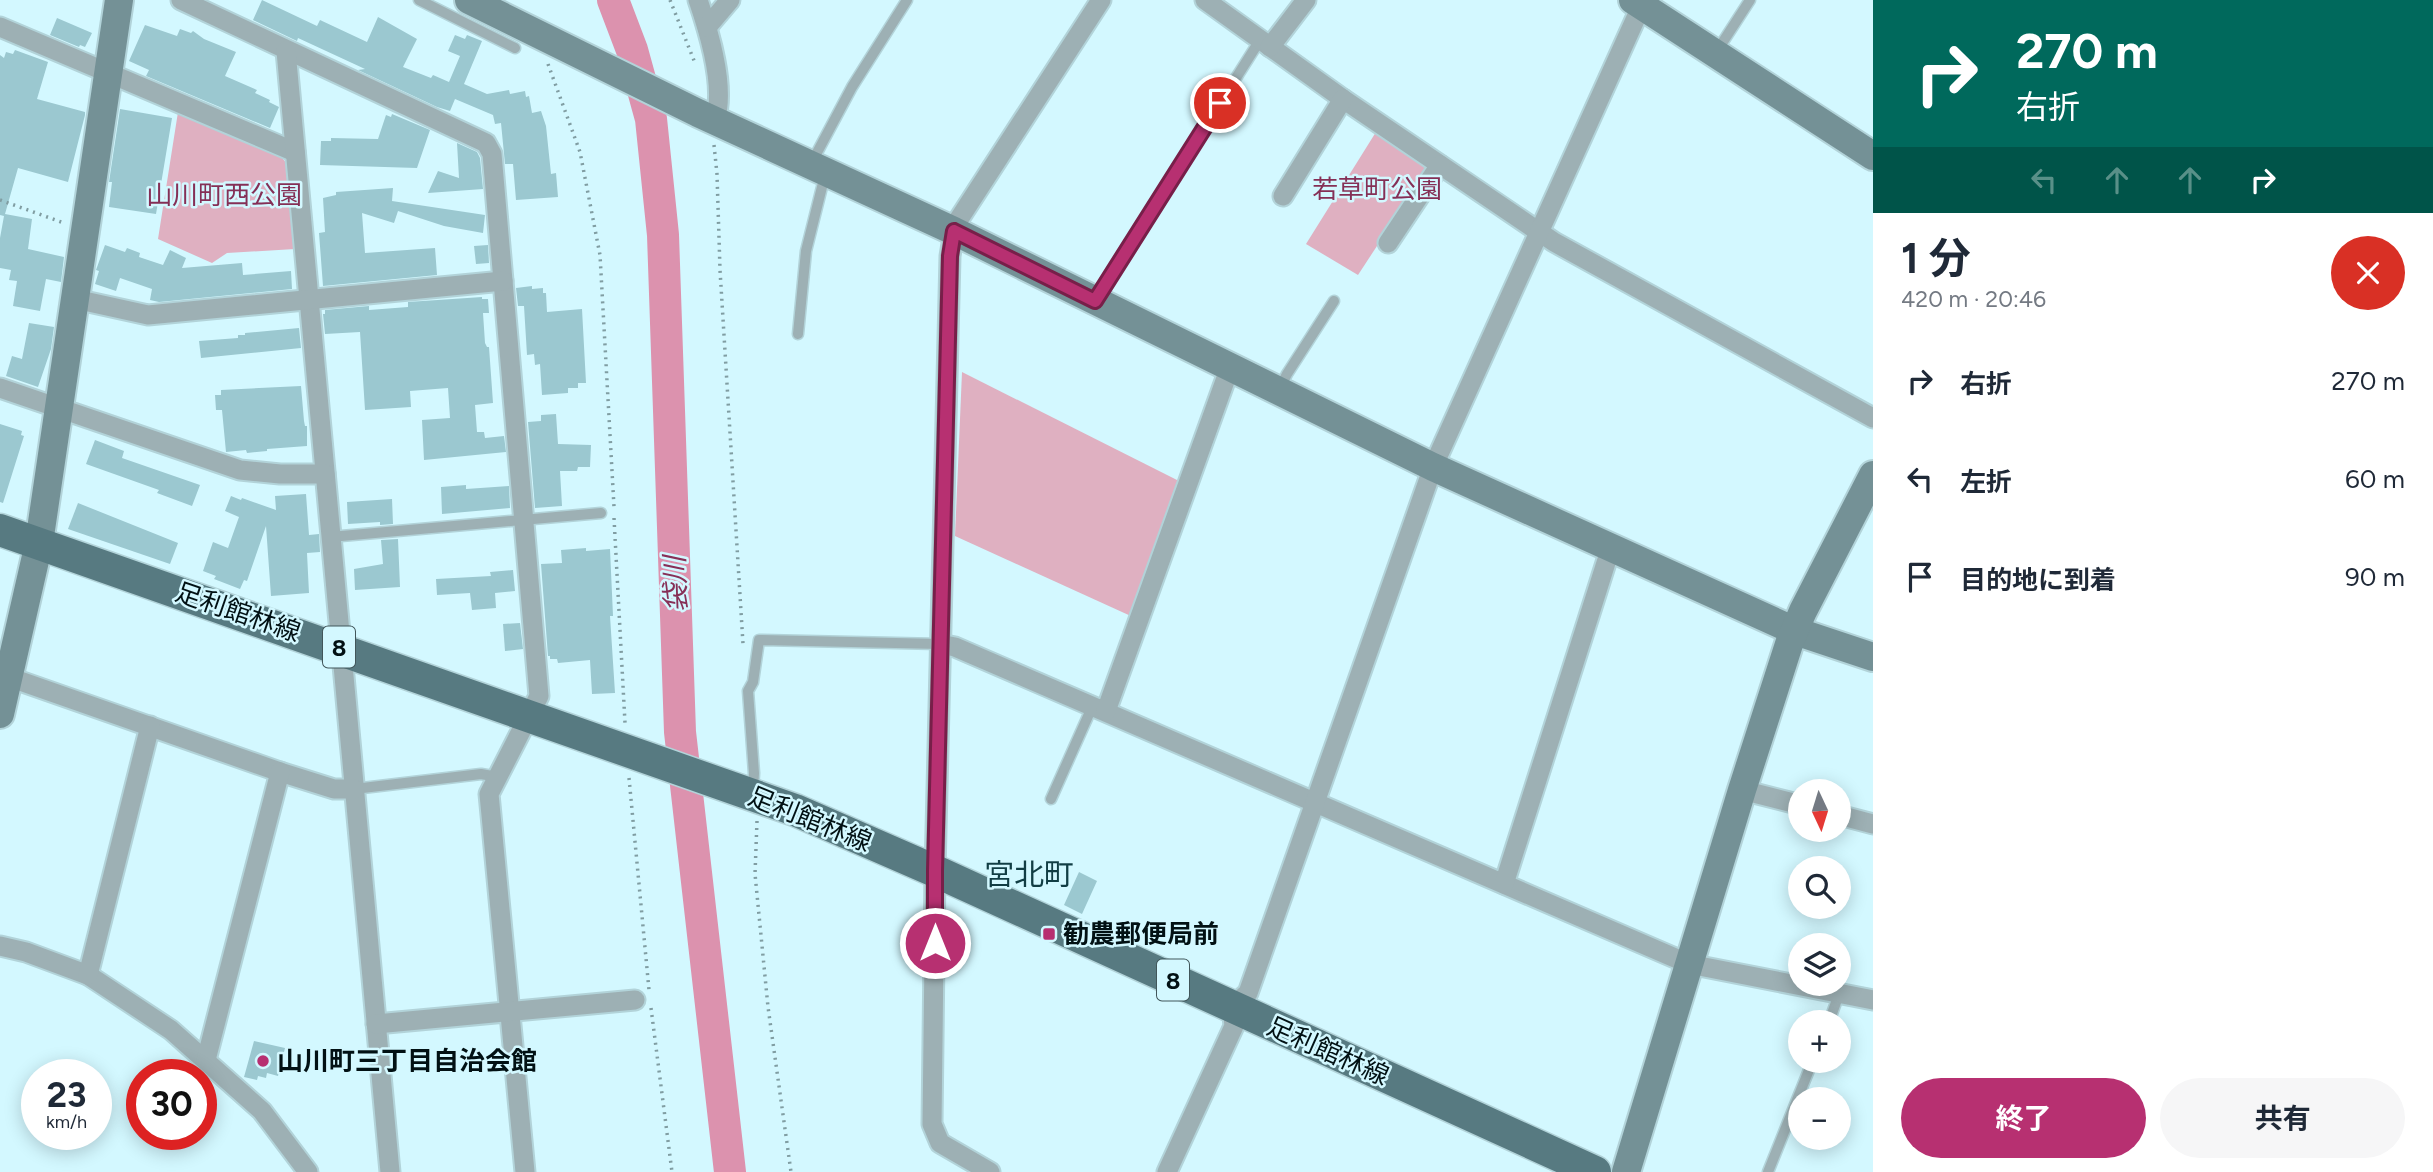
<!DOCTYPE html>
<html lang="ja">
<meta charset="utf-8">
<style>
:root{--surface:#fff;--page:#f6f6f7;--text:#1f2937;--muted:#747a83;--accent:#b73071}
body{margin:0;font-family:Figtree,"Noto Sans JP",sans-serif;background:var(--page);color:var(--text);height:100vh;display:flex;flex-direction:column;font-size:26px;white-space:nowrap}
*{box-sizing:border-box;margin:0}
p{font-size:23px;color:var(--muted)}
.icon{flex:none;width:38px;height:38px;fill:none;stroke:currentColor;stroke-width:2;stroke-linecap:round;stroke-linejoin:round}
.map{position:relative;flex:1;overflow:hidden}
.drawer{display:flex;flex-direction:column;background:var(--surface);width:560px}
.drawer>*{flex:none}
.guide{background:#00695c;color:#fff;overflow:hidden}
.needle{width:46px;rotate:176deg}
.buttons{position:absolute;left:1788px;top:779px;display:grid;gap:14px}
.buttons a{display:grid;place-items:center;width:63px;height:63px;border-radius:50%;background:var(--surface);box-shadow:0 4px 18px #0003;font-size:35px}
.speed{position:absolute;left:21px;top:1059px;display:flex;gap:14px;font-size:35px;font-weight:700;text-align:center}
.speed>*{display:grid;place-content:center;width:91px;height:91px;border-radius:50%;background:var(--surface);box-shadow:0 4px 18px #0003;line-height:1}
.speed small{font-size:18px;font-weight:400}
.speed .limit{border:10px solid #d22;background:#fff;color:#111}
.pin{position:absolute;display:grid;place-items:center;width:60px;height:60px;color:#fff;margin:-30px;border:4px solid #fff;border-radius:50%;box-shadow:0 2px 7px #0007}
.me{position:absolute;width:77px;margin:-38px;rotate:0deg;stroke-linejoin:round;filter:drop-shadow(0 0 5px #0008)}
.turn{display:flex;align-items:center;gap:24px;height:147px;padding:0 28px;font-size:32px}
.turn .icon{width:91px;height:91px;stroke-width:2.5}
.turn b{display:block;font-size:49px;line-height:60px}
.lanes{display:flex;align-items:center;height:66px;padding:0 28px;background:#0003;justify-content:center;gap:35px;direction:ltr}
.lanes .off{opacity:.35}
.round{display:grid;place-items:center;flex:none;width:74px;height:74px;border-radius:37px;background:var(--page)}
.overview{display:flex;align-items:center;justify-content:space-between;height:119px;padding:0 28px}
h1{font-size:42px;font-weight:700;line-height:52px}
.primary-button{display:flex;gap:14px;margin-top:auto;padding:14px 28px}
.primary-button a{flex:1;height:80px;border-radius:42px;background:var(--accent);color:#fff;font-size:28px;font-weight:700;line-height:80px;text-align:center}
.primary-button a+a{background:var(--page);color:var(--text)}
ul{padding:0;list-style:none}
li{display:flex;align-items:center;gap:21px;height:98px;padding:0 28px}
li div{flex:1}
li b{display:block;font-size:26px}
li em{font-style:normal}
main{display:flex;flex:1;min-height:0}
.map>svg:first-child{display:block}
.green{fill:#dfb0c1}
.lines{fill:none;stroke-linecap:round;stroke-linejoin:round}
.river{stroke:#dc92ae;stroke-width:32}
.building{fill:#9bc8d0}
.lane-casing{stroke:#b2d3d9;stroke-width:13}
.street-casing{stroke:#b2d3d9;stroke-width:23}
.secondary-casing{stroke:#b2d3d9;stroke-width:32}
.primary-casing{stroke:#b2d3d9;stroke-width:35}
.path{stroke:#809da2;stroke-width:3.5;stroke-dasharray:2 5;stroke-linecap:butt}
.lane{stroke:#9db0b4;stroke-width:10}
.street{stroke:#9db0b4;stroke-width:19}
.secondary{stroke:#749196;stroke-width:28}
.primary{stroke:#577a81;stroke-width:32}
.route-casing{stroke:#771f49;stroke-width:18}
.route{stroke:#b73071;stroke-width:12}
.poi-dot{fill:#b73071;stroke:#d3f8ff;stroke-width:2.5}
.labels{text-anchor:middle;dominant-baseline:central;stroke-width:5;stroke-linejoin:round;paint-order:stroke}
.shield{fill:#d3f8ff;stroke:#41565a;stroke-width:2}
.shield-label{font-size:24px;font-weight:bold;fill:#021114}
.park-label{font-size:26px;fill:#852f56;stroke:#d3f8ff}
.street-label{font-size:26px;fill:#021114;stroke:#d3f8ff}
.poi-label{font-size:26px;font-weight:bold;fill:#021114;stroke:#d3f8ff;text-anchor:start}
.water-label{font-size:28px;font-style:italic;fill:#873057;stroke:#d3f8ff}
.quarter-label{font-size:30px;fill:#113d44;stroke:#d3f8ff}
</style>
<main>
<div class="map">
<svg width="1873" height="1172" viewBox="0 0 1873 1172">
<rect width="100%" height="100%" fill="#d3f8ff"/>
<g class="green">
<path d="M178,112L278,153L288,165L295,249L227,253L212,263L158,239Z"/>
<path d="M1376,132L1428,168L1358,275L1306,244Z"/>
<path d="M962,372L1179,481L1133,617L955,536Z"/>
</g>
<g class="lines">
<path class="river" d="M613,0L632,50L651,119L663,235L680,732L730,1172"/>
</g>
<g class="building">
<path d="M262,0L317,26L320,20L367,42L378,17L417,39L403,67L431,78L433,75L449,82L460,56L448,51L455,35L465,39L467,35L482,41L464,84L487,94L509,90L510,94L525,91L526,97L529,96L532,113L541,111L546,126L551,174L556,173L558,197L516,200L513,164H505L501,123L495,124L493,115L455,99L450,111L437,107L358,70L365,69L298,38L297,41L253,20Z"/>
<path d="M57,18L92,33L85,47L80,45L79,47L50,35Z"/>
<path d="M145,25L177,36L180,29L191,33L193,31L204,39L236,52L225,76L257,90L255,93L270,100L269,102L279,107L270,128L146,76L149,70L129,61Z"/>
<path d="M15,50L48,62L37,99L85,112V115L68,182L18,168L5,214L32,219L28,249L64,257L61,282L46,279L40,311L13,306L17,281L9,280L11,270L0,268V238L4,216L0,215V55L4,58L6,52L13,54Z"/>
<path d="M120,109L172,118L156,214L109,207L112,182H109Z"/>
<path d="M392,114L430,130L417,168L320,165L321,141H331V138L378,139L386,115L391,117Z"/>
<path d="M457,143L477,152L480,158L483,189L428,193L438,171L459,178Z"/>
<path d="M393,188L392,201L485,215L483,233L444,226L398,211L394,223L362,213L365,253L435,248L437,275L323,286L319,233L325,232L323,198L336,195V192Z"/>
<path d="M105,245L125,252L127,248L140,253L139,257L163,265L170,250L186,258L182,268L242,263L243,275L291,271L292,289L159,302L150,300L152,289L120,278L116,291L95,284L99,271L96,270Z"/>
<path d="M488,245L489,263L476,264L474,246Z"/>
<path d="M532,286V289L543,288V293H546L547,312L582,309L586,383H578V388H568V393L542,395L540,364L535,365L534,354L527,355L524,306H518L516,288Z"/>
<path d="M482,297V299H488L489,313H483L485,343L487,347H489L493,403L475,405L477,432H484L485,438L504,436L506,452L424,460L422,420L450,418L448,388L410,391L411,407L365,410L360,332L325,334L323,314H325V310L369,306V310L408,307V302Z"/>
<path d="M29,323L54,327L51,349L38,387L6,376L12,356L22,359Z"/>
<path d="M299,328L301,348L201,358L199,341L238,338V335H245V333Z"/>
<path d="M301,386L304,421L305,426H307V446L267,449V451L247,453L246,450L226,452L222,410H216L215,395H221V390Z"/>
<path d="M556,414L558,444L591,445L590,467H578L577,471H560L562,506L535,508L528,422L541,421V415Z"/>
<path d="M0,424L22,431L21,435L24,436L3,503L0,502Z"/>
<path d="M95,440L124,451L122,458L200,485L192,506L157,493L159,490L86,464Z"/>
<path d="M466,485V489L509,486L510,508L442,514L441,487Z"/>
<path d="M306,494L309,535L319,534L320,552L307,553L309,593L271,596L266,526L247,581L244,580L240,589L214,579L216,576L203,571L213,542L228,548L239,517L225,511L231,496L241,500L242,498L276,510L275,496Z"/>
<path d="M392,499L393,524L380,525V522L348,524L347,502Z"/>
<path d="M78,503L178,543L170,564L68,529Z"/>
<path d="M398,539L400,587L355,590L354,569L383,564L381,540Z"/>
<path d="M586,548V551L610,549L613,616H610L615,693L592,694L590,660L558,663L557,659H550V656H548L541,564L562,563L561,550Z"/>
<path d="M513,570L515,591L495,593L496,608L472,610L470,593L437,595L436,579L491,576L490,572Z"/>
<path d="M520,623L523,649L505,651L503,624Z"/>
<path d="M1079,872L1097,881L1082,914L1064,905Z"/>
<path d="M254,1041L285,1048L278,1076L267,1073L266,1078L258,1076L257,1080L244,1077Z"/>
</g>
<g class="lines">
<defs>
<g id="lane">
<path d="M419,0L515,48"/>
<path d="M1717,51L1750,0"/>
<path d="M812,162L852,87L907,0"/>
<path d="M1097,298L1260,40"/>
<path d="M798,334L806,251L825,175"/>
<path d="M1279,390L1287,374L1334,301"/>
<path d="M330,537L601,513"/>
<path d="M354,789L481,774L498,777"/>
<path d="M753,791L754,773L748,691L753,682L759,640L940,644"/>
<path d="M1051,799L1093,705"/>
<path d="M1829,1022L1839,994"/>
<path d="M1768,1172L1813,1060"/>
</g>
<g id="street">
<path d="M181,0L486,143L492,154L539,696L489,794L525,1172"/>
<path d="M698,0C709,32 726,87 715,120"/>
<path d="M1205,0L1343,99L1554,242L1873,418"/>
<path d="M0,27L295,152"/>
<path d="M707,27L730,0"/>
<path d="M1270,47L1306,0"/>
<path d="M286,51L390,1172"/>
<path d="M1283,196L1343,99"/>
<path d="M1388,243L1440,165"/>
<path d="M75,299L148,315L503,281"/>
<path d="M0,388L240,470L280,474H325"/>
<path d="M940,644L955,647L1689,964L1873,1000"/>
<path d="M0,674L280,772L334,789H354"/>
<path d="M1106,711L1230,367"/>
<path d="M1742,790L1801,805"/>
<path d="M1839,815L1873,824"/>
<path d="M1504,884L1611,547"/>
<path d="M0,946L26,952L88,975L171,1030L262,1111L308,1172"/>
<path d="M88,975L150,726"/>
<path d="M376,1024L635,1000"/>
<path d="M206,1060L280,772"/>
<path d="M990,1172L940,1143L932,1124L935,871L950,256L954,231L959,219L1101,0"/>
<path d="M1167,1172L1234,1026L1232,1007L1248,993L1433,467L1644,0"/>
</g>
<g id="secondary">
<path d="M469,0L698,113L954,231L1433,467L1795,631L1873,657"/>
<path d="M1633,0L1873,156"/>
<path d="M0,714L39,543L119,0"/>
<path d="M1626,1172L1742,790L1790,641L1803,611L1873,475"/>
</g>
<path id="primary" d="M0,530L795,810L935,871L1595,1172"/>
</defs>
<use href="#lane" class="lane-casing"/>
<use href="#street" class="street-casing"/>
<use href="#secondary" class="secondary-casing"/>
<use href="#primary" class="primary-casing"/>
<g class="path">
<path d="M670,0L695,63"/>
<path d="M548,64L580,152L600,255L614,507"/>
<path d="M714,145L717,174L720,270L743,644"/>
<path d="M0,200L64,223"/>
<path d="M614,518L625,723"/>
<path d="M629,778L649,990"/>
<path d="M757,821L755,874L768,1007L791,1172"/>
<path d="M651,1008L672,1172"/>
</g>
<use href="#lane" class="lane"/>
<use href="#street" class="street"/>
<use href="#secondary" class="secondary"/>
<use href="#primary" class="primary"/>
</g>
<g class="lines">
<defs>
<path id="route" d="M935,943V871L950,256L954,231L1095,301L1220,103"/>
</defs>
<use href="#route" class="route-casing"/>
<use href="#route" class="route"/>
</g>
<g class="poi-dot">
<rect x="1042" y="927" width="14" height="14" rx="3.5"/>
<circle cx="263" cy="1061" r="7"/>
</g>
<g class="labels">
<g class="shield">
<rect x="323" y="626.5" width="32" height="41" rx="5"/>
<rect x="1157" y="959.5" width="32" height="41" rx="5"/>
</g>
<g class="shield-label">
<text x="339" y="647">8</text>
<text x="1173" y="980">8</text>
</g>
<g class="park-label">
<text x="1377" y="189">若草町公園</text>
<text x="224" y="195">山川町西公園</text>
</g>
<g class="street-label">
<text transform="translate(238 612) rotate(19)">足利館林線</text>
<text transform="translate(810 819) rotate(22)">足利館林線</text>
<text transform="translate(1328 1051) rotate(24)">足利館林線</text>
</g>
<g class="poi-label">
<text x="1063" y="934">勧農郵便局前</text>
<text x="277" y="1061">山川町三丁目自治会館</text>
</g>
<g class="water-label">
<text transform="translate(675 584) rotate(-92)">袋川</text>
</g>
<g class="quarter-label">
<text x="1029" y="874">宮北町</text>
</g>
</g>
</svg>
<div class="buttons">
<a><svg class="needle" viewBox="-14 -14 28 28"><path d="M0-13l5 13h-10z" fill="#e53935"/><path d="M0 13l5-13h-10z" fill="#747a83"/></svg></a>
<a><svg class="icon" aria-label="search" viewBox="0 0 24 24"><circle cx="10" cy="10" r="6"/><path d="M15 15l6 6"/></svg></a>
<a><svg class="icon" aria-label="layers" viewBox="0 0 24 24"><path d="M12 4l9 5-9 5-9-5zM3 14l9 5 9-5"/></svg></a>
<a>+</a>
<a>−</a>
</div>
<div class="speed"><div>23<small>km/h</small></div><div class="limit">30</div></div>
<div class="pin" style="left:1220px;top:103px;background:#d93025"><svg class="icon" aria-label="arrive" viewBox="0 0 24 24"><path d="M6 21V4h12l-3 4 3 4H6"/></svg></div>
<svg class="me" style="left:935px;top:943px" viewBox="-20 -20 40 40"><circle r="17" fill="#b73071" stroke="#fff" stroke-width="3"/><path d="M0-11L8 9 0 5-8 9z" fill="#fff"/></svg>
</div>
<section class="drawer">
<div class="guide">
<div class="turn"><svg class="icon" aria-label="right" viewBox="0 0 24 24"><path d="M7 20v-9h11M14 6l5 5-5 5"/></svg><div><b>270 m</b>右折</div></div>
<div class="lanes"><svg class="icon off" aria-label="left" viewBox="0 0 24 24"><path d="M17 20v-9H6M10 6l-5 5 5 5"/></svg><svg class="icon off" aria-label="ahead" viewBox="0 0 24 24"><path d="M12 20V5M6 11l6-6 6 6"/></svg><svg class="icon off" aria-label="ahead" viewBox="0 0 24 24"><path d="M12 20V5M6 11l6-6 6 6"/></svg><svg class="icon" aria-label="right" viewBox="0 0 24 24"><path d="M7 20v-9h11M14 6l5 5-5 5"/></svg></div>
</div>
<div class="overview"><div><h1>1 分</h1><p>420 m · 20:46</p></div><a class="round" style="background:#d93025;color:#fff"><svg class="icon" aria-label="close" viewBox="0 0 24 24"><path d="M6 6l12 12M18 6L6 18"/></svg></a></div>
<ul>
<li><svg class="icon" aria-label="right" viewBox="0 0 24 24"><path d="M7 20v-9h11M14 6l5 5-5 5"/></svg><div><b>右折</b></div><em>270 m</em></li>
<li><svg class="icon" aria-label="left" viewBox="0 0 24 24"><path d="M17 20v-9H6M10 6l-5 5 5 5"/></svg><div><b>左折</b></div><em>60 m</em></li>
<li><svg class="icon" aria-label="arrive" viewBox="0 0 24 24"><path d="M6 21V4h12l-3 4 3 4H6"/></svg><div><b>目的地に到着</b></div><em>90 m</em></li>
</ul>
<div class="primary-button"><a>終了</a><a>共有</a></div>
</section>
</main>
